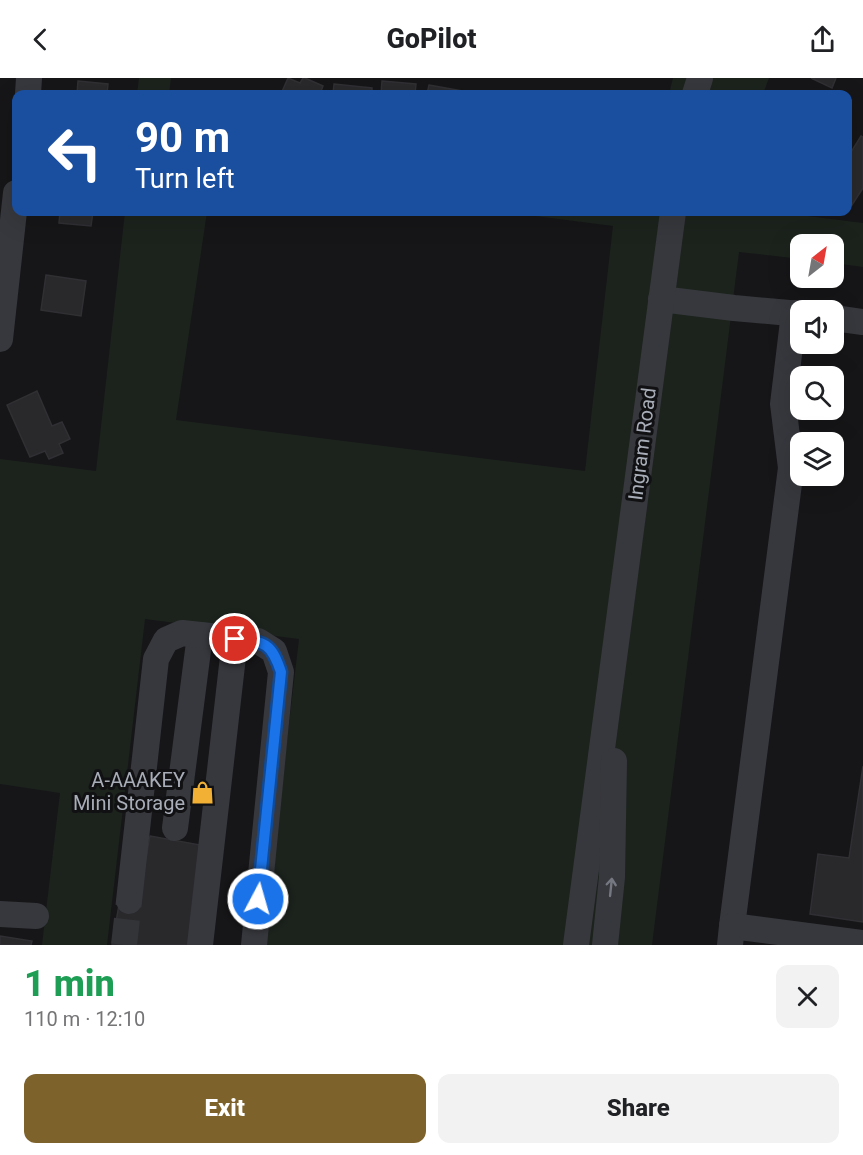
<!DOCTYPE html>
<meta charset="utf-8">
<style>
:root{--surface:#fff;--page:#f2f2f2;--text:#202124;--muted:#757577;--accent:#7e622b}
body{margin:0;font-family:Roboto,sans-serif;background:var(--page);color:var(--text);height:100vh;display:flex;flex-direction:column;font-size:22px;white-space:nowrap}
*{box-sizing:border-box;margin:0}
p{font-size:20px;color:var(--muted)}
.icon{flex:none;width:33px;height:33px;fill:none;stroke:currentColor;stroke-width:2;stroke-linecap:round;stroke-linejoin:round}
.map{position:relative;height:867px;overflow:hidden}
.sheet{display:flex;flex-direction:column;background:var(--surface);flex:1}
.sheet>*{flex:none}
.top-card{position:absolute;left:12px;top:12px;width:840px;height:126px;border-radius:12px;box-shadow:0 6px 24px #0002;background:#1a4fa0;color:#fff;overflow:hidden}
.needle{width:39px;rotate:31deg}
.fabs{position:absolute;left:790px;top:156px;display:grid;gap:12px}
.fabs a{display:grid;place-items:center;width:54px;height:54px;border-radius:12px;background:var(--surface);box-shadow:0 6px 24px #0002;font-size:30px}
.pin{position:absolute;display:grid;place-items:center;width:51px;height:51px;color:#fff;margin:-26px;border:3px solid #fff;border-radius:50%;box-shadow:0 2px 6px #0007}
.me{position:absolute;width:66px;margin:-33px;rotate:6deg;stroke-linejoin:round;filter:drop-shadow(0 0 4px #0008)}
.turn{display:flex;align-items:center;gap:21px;height:126px;padding:0 24px;font-size:27px}
.turn .icon{width:78px;height:78px;stroke-width:2.5}
.turn b{display:block;font-size:42px;line-height:51px}
.round{display:grid;place-items:center;flex:none;width:63px;height:63px;border-radius:12px;background:var(--page)}
.headline{display:flex;align-items:center;justify-content:space-between;height:102px;padding:0 24px}
h1{font-size:36px;font-weight:800;line-height:45px;color:#1e9e55}
.action{display:flex;gap:12px;margin-top:auto;padding:12px 24px}
.action a{flex:1;height:69px;border-radius:12px;background:var(--accent);color:#fff;font-size:24px;font-weight:800;line-height:69px;text-align:center}
.action a+a{background:var(--page);color:var(--text)}
header{display:flex;justify-content:space-between;align-items:center;height:78px;padding:0 24px;background:var(--surface);font-size:27px;font-weight:800}
.map>svg:first-child{display:block}
.green{fill:#1c231d}
.building{fill:#29292c;stroke:#303034;stroke-width:1.5}
.lines{fill:none;stroke-linecap:round;stroke-linejoin:round}
.minor-tunnel{stroke:#333438;stroke-width:26;stroke-dasharray:26 13;stroke-linecap:butt}
.minor{stroke:#37383d;stroke-width:26}
.oneway{stroke:#757881}
.route-casing{stroke:#114b97;stroke-width:15}
.route{stroke:#1a73e8;stroke-width:10}
.labels{text-anchor:middle;dominant-baseline:central;stroke-width:6;stroke-linejoin:round;paint-order:stroke}
.street-label{font-size:20px;fill:#a8adb8;stroke:#111113}
.poi-label{font-size:20px;fill:#a8adb8;stroke:#111113;text-anchor:end}
</style>
<header><svg class="icon" aria-label="back" viewBox="0 0 24 24"><path d="M15 5l-7 7 7 7"/></svg>GoPilot<svg class="icon" aria-label="share" viewBox="0 0 24 24"><path d="M12 15V3M7 8l5-5 5 5M5 13v7h14v-7"/></svg></header>
<div class="map">
<svg width="863" height="867" viewBox="0 0 863 867">
<rect width="100%" height="100%" fill="#161618"/>
<g class="green">
<path d="M139,0H171L169,16H137Z"/>
<path d="M673,0H769L763,16H669Z"/>
<path d="M125,134H207L176,342L585,393L613,148L505,134H775L863,145V189L834,185V166H801V181L739,174L652,867H263L299,561L145,541L107,867H42L60,715L0,706V381L96,393Z"/>
</g>
<g class="building">
<path d="M288,0L300,5L303,0H305L323,8L320,16H281Z"/>
<path d="M811,0H836L832,10Z"/>
<path d="M78,3L108,6L107,16H77Z"/>
<path d="M382,3L416,6L415,16H381Z"/>
<path d="M334,6L372,10V16H333Z"/>
<path d="M429,7L462,13V16H427Z"/>
<path d="M861,58L863,59V110L852,127L848,124V79Z"/>
<path d="M60,134H93L91,148L59,145Z"/>
<path d="M46,197L86,203L81,238L41,232Z"/>
<path d="M37,313L52,348L62,344L70,361L59,366L63,375L49,381L45,373L30,379L7,327Z"/>
<path d="M863,688V844L810,836L818,776L849,780Z"/>
<path d="M150,758L206,768L189,867H112L120,821L138,824Z"/>
<path d="M0,858L32,863L31,867H0Z"/>
</g>
<g class="lines">
<path class="minor-tunnel" d="M124,867L129,823"/>
<g class="minor">
<path d="M28,16L29,0"/>
<path d="M695,16L700,0"/>
<path d="M661,221L734,230L801,236"/>
<path d="M834,240L863,244"/>
<path d="M0,261L16,115"/>
<path d="M175,750L200,557"/>
<path d="M129,823L156,581L166,562L182,555L258,563L274,573L281,594L254,867"/>
<path d="M0,836L36,838"/>
<path d="M732,848L791,390L783,326L794,235"/>
<path d="M200,867L235,561"/>
<path d="M576,867L673,134"/>
<path d="M605,867L612,799L614,683"/>
<path d="M730,867L732,848L863,865"/>
</g>
</g>
<defs><path id="oneway-shaft" d="M-6 0H5M1.5-3L5.5 0L1.5 3" fill="none" stroke-width="1.6" stroke-linecap="round" stroke-linejoin="round" transform="scale(1.5)"/></defs>
<use class="oneway" href="#oneway-shaft" transform="translate(611 809) rotate(-84)"/>
<g class="lines">
<defs>
<path id="route" d="M235,561C265,564 271,564 281,594L258,821"/>
</defs>
<use href="#route" class="route-casing"/>
<use href="#route" class="route"/>
</g>
<defs>
<symbol id="shop-bare" viewBox="-9 -9 18 18"><path d="M-5-2.5h2.3a2.7 3.5 0 0 1 5.4 0H5L5.5 6h-11ZM-1.5-2.5h3a1.5 2.3 0 0 0-3 0Z" fill="#f2b134" stroke="#111113" stroke-width="2.5" paint-order="stroke"/></symbol>
</defs>
<g fill-rule="evenodd">
<use href="#shop-bare" x="186" y="698" width="33" height="33"/>
</g>
<g class="labels">
<g class="street-label">
<text transform="translate(642 366) rotate(-83)">Ingram Road</text>
</g>
<g class="poi-label">
<text x="185" y="702">A-AAAKEY<tspan x="185" dy="23">Mini Storage</tspan></text>
</g>
</g>
</svg>
<div class="fabs">
<a><svg class="needle" viewBox="-14 -14 28 28"><path d="M0-13l5 13h-10z" fill="#e53935"/><path d="M0 13l5-13h-10z" fill="#757577"/></svg></a>
<a><svg class="icon" aria-label="sound" viewBox="0 0 24 24"><path d="M4 9h4l5-4v14l-5-4H4zM17 9q2 3 0 6"/></svg></a>
<a><svg class="icon" aria-label="search" viewBox="0 0 24 24"><circle cx="10" cy="10" r="6"/><path d="M15 15l6 6"/></svg></a>
<a><svg class="icon" aria-label="layers" viewBox="0 0 24 24"><path d="M12 4l9 5-9 5-9-5zM3 14l9 5 9-5"/></svg></a>
</div>
<div class="pin" style="left:235px;top:561px;background:#d93025"><svg class="icon" aria-label="arrive" viewBox="0 0 24 24"><path d="M6 21V4h12l-3 4 3 4H6"/></svg></div>
<svg class="me" style="left:258px;top:821px" viewBox="-20 -20 40 40"><circle r="17" fill="#1a73e8" stroke="#fff" stroke-width="3"/><path d="M0-11L8 9 0 5-8 9z" fill="#fff"/></svg>
<div class="top-card">
<div class="turn"><svg class="icon" aria-label="left" viewBox="0 0 24 24"><path d="M17 20v-9H6M10 6l-5 5 5 5"/></svg><div><b>90 m</b>Turn left</div></div>
</div>
</div>
<section class="sheet">
<div class="headline"><div><h1>1 min</h1><p>110 m · 12:10</p></div><a class="round"><svg class="icon" aria-label="close" viewBox="0 0 24 24"><path d="M6 6l12 12M18 6L6 18"/></svg></a></div>
<div class="action"><a>Exit</a><a>Share</a></div>
</section>
